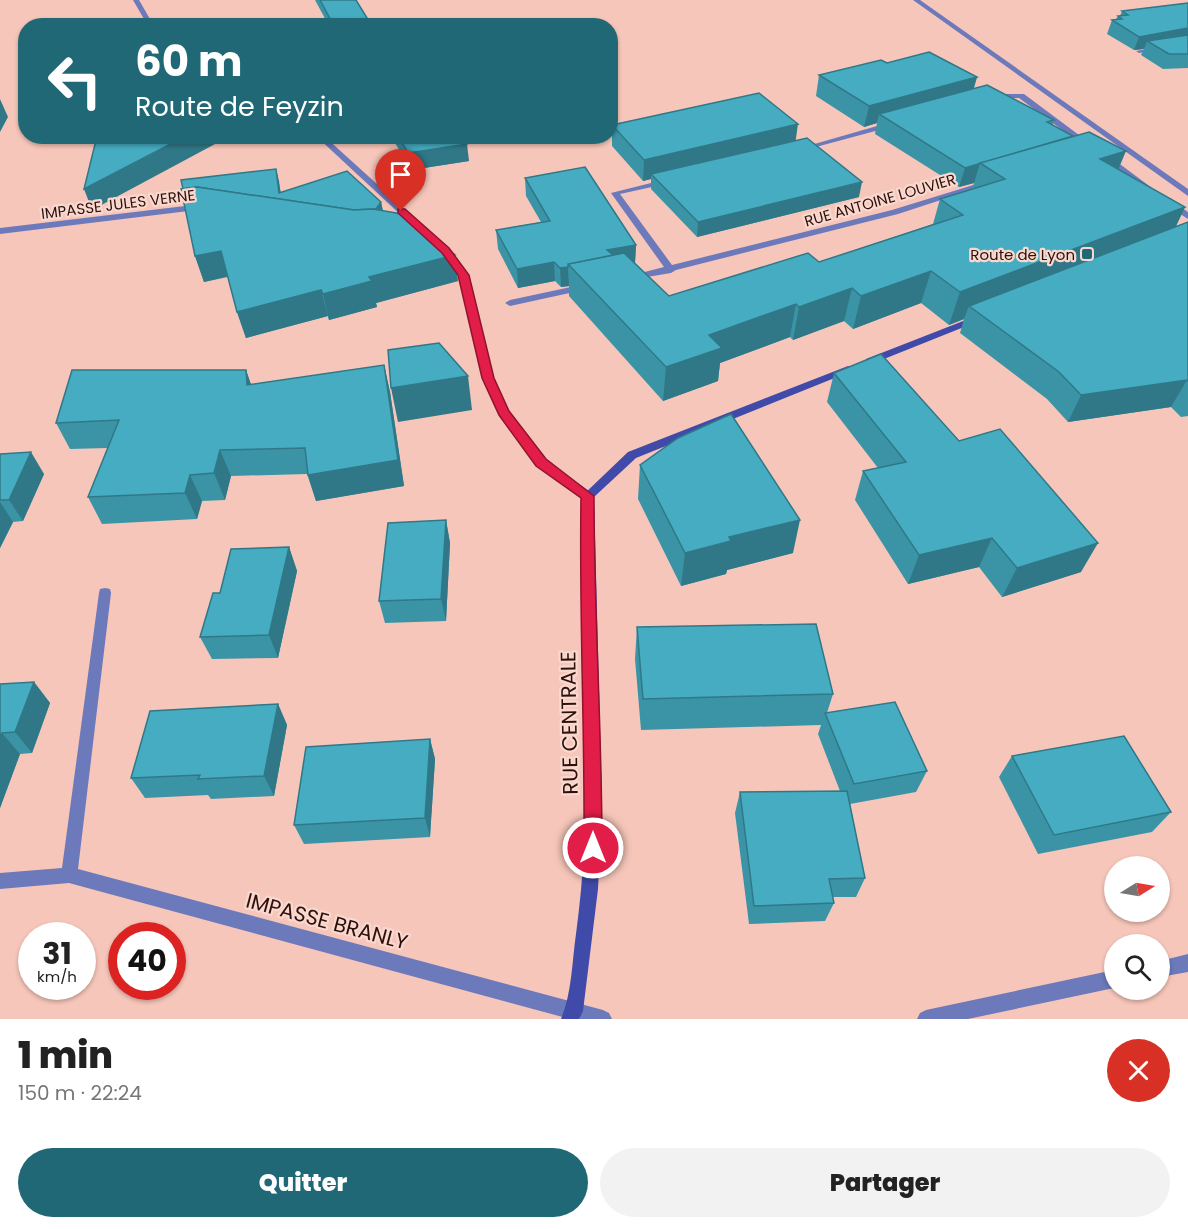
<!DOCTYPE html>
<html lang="fr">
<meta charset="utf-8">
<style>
:root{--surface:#fff;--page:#f2f2f2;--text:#222;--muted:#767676;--accent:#216876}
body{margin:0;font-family:Poppins,sans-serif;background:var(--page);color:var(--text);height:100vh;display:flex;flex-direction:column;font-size:22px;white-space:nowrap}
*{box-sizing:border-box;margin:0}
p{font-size:20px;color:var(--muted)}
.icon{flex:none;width:33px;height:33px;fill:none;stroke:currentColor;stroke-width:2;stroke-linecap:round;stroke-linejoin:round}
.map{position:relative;height:1019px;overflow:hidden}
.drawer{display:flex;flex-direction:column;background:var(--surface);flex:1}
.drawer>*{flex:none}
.top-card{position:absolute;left:18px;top:18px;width:600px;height:126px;border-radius:24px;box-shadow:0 2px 4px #0004;background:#216876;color:#fff;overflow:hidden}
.needle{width:39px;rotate:79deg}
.tools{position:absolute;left:1104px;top:856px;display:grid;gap:12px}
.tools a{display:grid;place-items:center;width:66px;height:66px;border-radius:50%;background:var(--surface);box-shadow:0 2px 4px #0004;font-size:30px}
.speed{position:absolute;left:18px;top:922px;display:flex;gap:12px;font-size:30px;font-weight:700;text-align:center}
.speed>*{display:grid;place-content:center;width:78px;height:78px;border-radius:50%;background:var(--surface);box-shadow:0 2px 4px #0004;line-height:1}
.speed small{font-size:15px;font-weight:400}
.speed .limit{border:9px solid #d22;background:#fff;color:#111}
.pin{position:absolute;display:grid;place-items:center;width:51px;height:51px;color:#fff;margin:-62px -26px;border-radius:50% 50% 50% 0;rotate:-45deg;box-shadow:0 0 6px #0007}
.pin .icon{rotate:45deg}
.me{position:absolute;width:66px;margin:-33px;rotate:0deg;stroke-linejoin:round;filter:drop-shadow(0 0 4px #0008)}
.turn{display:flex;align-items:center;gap:21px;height:126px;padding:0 18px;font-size:27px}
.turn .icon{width:78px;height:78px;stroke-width:2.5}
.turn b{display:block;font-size:42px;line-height:51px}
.round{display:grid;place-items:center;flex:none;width:63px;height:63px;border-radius:32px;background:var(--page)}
.summary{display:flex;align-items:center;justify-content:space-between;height:102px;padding:0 18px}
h1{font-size:36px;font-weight:800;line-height:45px}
.action{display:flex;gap:12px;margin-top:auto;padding:12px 18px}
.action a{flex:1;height:69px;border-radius:36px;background:var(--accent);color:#fff;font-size:24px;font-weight:800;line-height:69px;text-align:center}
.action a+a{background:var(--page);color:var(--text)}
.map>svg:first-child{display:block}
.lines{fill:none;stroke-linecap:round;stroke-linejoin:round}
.street{fill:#6c79ba;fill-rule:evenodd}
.secondary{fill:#404aa9;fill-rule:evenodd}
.wall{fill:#3b94a6}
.shaded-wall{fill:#307887}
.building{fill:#45acc1;stroke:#307887;stroke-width:1.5}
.route{fill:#e11d48;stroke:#92132f;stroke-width:1.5}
.poi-dot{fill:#216876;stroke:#f9d8cf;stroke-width:2}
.labels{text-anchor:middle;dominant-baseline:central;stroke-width:4.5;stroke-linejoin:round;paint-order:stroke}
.far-street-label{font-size:15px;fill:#2d100a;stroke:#f9d8cf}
.far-poi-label{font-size:15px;fill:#2d100a;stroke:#f9d8cf;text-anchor:end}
.near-street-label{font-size:21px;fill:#2d100a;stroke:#f9d8cf}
</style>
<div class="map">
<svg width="1188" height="1019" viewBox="0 0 1188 1019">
<rect width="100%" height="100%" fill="#f7c6ba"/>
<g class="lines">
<g class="street">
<path d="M133,0H139L154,26H148Z"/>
<path d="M913,0H920L1188,189V196Z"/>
<path d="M1188,42V46L1139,53L1136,51Z"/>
<path d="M989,94H1024L1091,144L1084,146L1019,98H989Z"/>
<path d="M891,122H894V126L801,151L797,149Z"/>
<path d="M316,136H324L421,224V228H415Z"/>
<path d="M1103,156H1109L1152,188L1145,190L1103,160Z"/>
<path d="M667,179H670V183L620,194L672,265L892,210L983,182L990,184L898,214L676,270L671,273L629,280V276L664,267L611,193Z"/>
<path d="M1166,201H1172L1188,212V219L1166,205Z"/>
<path d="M202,204L205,205V209L0,234V228Z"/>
<path d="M448,251L451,252L469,275L493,378L508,411L545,460L592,493L594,496L592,499H584L537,466L498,412L483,378L459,275L443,254Z"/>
<path d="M585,284L590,287L588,289L510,306L505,303L510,300Z"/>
<path d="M105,588L110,589L111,593L78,869L603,1010L609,1013L612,1019H570L69,883L0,889V873L62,868L99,593L100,589Z"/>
<path d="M1188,954V972L1160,977V961Z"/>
<path d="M1114,970V988L968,1019H917L920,1013L926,1010Z"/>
</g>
<g class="secondary">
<path d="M976,316L981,319L979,321L874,363H866L865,361L866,359Z"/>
<path d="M848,366L852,367L853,369L852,371L636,458L594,497L602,804L598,889L583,1011L579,1019H561C572,993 572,961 576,934C596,788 581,642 582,496L628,452Z"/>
</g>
</g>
<g class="wall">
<path d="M315,0H356L372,26H329Z"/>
<path d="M1188,3V68L1163,69L1141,55L1144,49L1134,50L1107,34L1112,20L1116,19L1118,16H1120L1122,11Z"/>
<path d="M887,63L977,77L974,88L1054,120L1053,125L1118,169L1185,207L1176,226L1188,222V416L1181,417L1171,407L1068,422L1047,399L960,333L964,319L949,325L921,303L853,329L844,321L793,340L790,337L720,363L718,381L663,401L569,296V286L561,287L555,281L518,288L498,249L496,230L541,222L526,196L525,178L636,245L635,263L669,296L819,262L933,224L940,199L972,189L974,183L959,187L875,134L877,123L864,127L816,96L819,75Z"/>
<path d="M612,125L796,140L859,197L697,237L651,189V179L643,181L612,146Z"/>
<path d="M391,136H462L469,161L411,170Z"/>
<path d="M276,169L281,193L381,202L383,210L458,281L376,303L377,307L329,320L328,316L246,338L237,312L228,277L204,282L195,256Z"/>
<path d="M384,365L390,392L404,486L316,501L307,474L231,476L225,500L202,501L197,519L102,524L88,497L108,448L70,449L56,423L246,370L251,385Z"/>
<path d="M834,373L959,441L1081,572L1002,597L979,567L908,584L855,500L863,471L878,468L827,402Z"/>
<path d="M0,454L44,474L23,521L13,522L0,548Z"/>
<path d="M640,465L793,553L727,570L726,574L681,586L638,499Z"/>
<path d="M446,520L450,543L446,621L385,623L379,601Z"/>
<path d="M289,547L297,571L278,658L212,659L200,637L220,593Z"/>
<path d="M637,627L833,694L827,713L927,771L916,792L850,804L865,878L856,897H833L834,903L825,921L749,924L735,813L740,792L840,791L818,734L821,725L641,730L635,659Z"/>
<path d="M34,682L50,703L32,753L20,754L0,808V684Z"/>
<path d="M278,704L287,725L274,796L211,799L208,795L145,798L131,778Z"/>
<path d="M430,739L435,759L430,837L304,844L294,825Z"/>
<path d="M1012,756L1171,812L1152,832L1038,854L999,777Z"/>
</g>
<g class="shaded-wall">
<path d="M1188,28V41H1147L1144,49L1134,50L1139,37Z"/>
<path d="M977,77L971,97L879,114L877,123L864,127L869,106Z"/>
<path d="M0,99L8,117L0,132Z"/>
<path d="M798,124L795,145L651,174V179L643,181L644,160Z"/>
<path d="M186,136H230L92,210L84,189Z"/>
<path d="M1073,136L980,163L974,183L959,187L965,168Z"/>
<path d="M467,144L469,161L411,170L408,153Z"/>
<path d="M1126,151L1113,182L1100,159Z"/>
<path d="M276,169L279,181L282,205L279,193Z"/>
<path d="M862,182L859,197L697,237L698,222Z"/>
<path d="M381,202L383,213L375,212Z"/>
<path d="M1185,207L1170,239L969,306L964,319L949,325L960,292Z"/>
<path d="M636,245L635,263L615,267L607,250Z"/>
<path d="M221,251L229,276L204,282L195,256Z"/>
<path d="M455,255L458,281L376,303L377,307L329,320L323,294L369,277Z"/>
<path d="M554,262L555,281L518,288L517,269Z"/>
<path d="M568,267L569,286L561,287L560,268Z"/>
<path d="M931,271L921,303L853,329L861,296Z"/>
<path d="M852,288L844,321L793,340L799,307Z"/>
<path d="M321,290L328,316L246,338L237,312Z"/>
<path d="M796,304L790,337L720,363L718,381L663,401L666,367L709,335Z"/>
<path d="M384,365L390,392L404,486L316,501L308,475Z"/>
<path d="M246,370L255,396L247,385Z"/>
<path d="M468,376L472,410L398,422L391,388Z"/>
<path d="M1187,380L1171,407L1068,422L1081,395Z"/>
<path d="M220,450L231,476L225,500L214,473Z"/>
<path d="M31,452L44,474L23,521L9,500Z"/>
<path d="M190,475L202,501L197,519L185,493Z"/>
<path d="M0,502L13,522L0,548Z"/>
<path d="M446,520L450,543L446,621L441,599Z"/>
<path d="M800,520L793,553L727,570L726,574L681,586L685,553L729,537Z"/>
<path d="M992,538L979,567L908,584L919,555Z"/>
<path d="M1098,543L1081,572L1002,597L1017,568Z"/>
<path d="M289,547L297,571L278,658L269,635Z"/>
<path d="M34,682L50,703L32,753L15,732Z"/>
<path d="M278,704L287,725L274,796L264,776Z"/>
<path d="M2,733L20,754L0,808V738Z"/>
<path d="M430,739L435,759L430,837L425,818Z"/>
</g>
<g class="building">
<path d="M320,0H356L372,26H334Z"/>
<path d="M1188,3V28L1139,37L1112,20L1122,19L1118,16L1128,15L1122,11Z"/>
<path d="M1188,35V54H1169L1147,41Z"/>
<path d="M929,52L977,77L869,106L819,75L881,60L887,63Z"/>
<path d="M987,85L1054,120L1047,122L1073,136L965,168L879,114Z"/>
<path d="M759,93L798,124L644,160L612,125Z"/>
<path d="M1089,132L1126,151L1100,159L1185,207L960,292L931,271L861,296L852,288L799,307L796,304L709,335L722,348L666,367L568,264L624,253L669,296L808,253L819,262L963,215L940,199L1005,179L980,163Z"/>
<path d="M97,136H186L84,189Z"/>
<path d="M398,136H462L467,144L408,153Z"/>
<path d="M807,138L862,182L698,222L651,174Z"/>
<path d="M585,167L636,245L607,250L613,255L568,264V267L560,268L554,262L517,269L496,230L550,221L525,178Z"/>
<path d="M276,169L279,193L347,171L381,202L376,209H373L354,210L197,187L183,189L181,180Z"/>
<path d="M197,187L354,210L373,209L408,215L455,255L369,277L372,281L323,294L321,290L237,312L221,251L195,256L181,189Z"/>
<path d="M1188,222V381L1187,380L1081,395L1059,372L969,306Z"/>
<path d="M439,343L468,376L391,388L388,350Z"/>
<path d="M881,354L959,441L1000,429L1098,543L1017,568L992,538L919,555L863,471L906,462L834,373Z"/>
<path d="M384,365L398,460L308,475L305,448L220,450L214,473L190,475L185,493L88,497L119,420L56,423L72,370H246L247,385Z"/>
<path d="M731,414L800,520L729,537L731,541L685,553L640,465L678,438Z"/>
<path d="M31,452L9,500H0V454Z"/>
<path d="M446,520L441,599L379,601L388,523Z"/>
<path d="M289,547L269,635L200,637L213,593H220L231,549Z"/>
<path d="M816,624L833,694L643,699L637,627Z"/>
<path d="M34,682L15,732L2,733L0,738V684Z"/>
<path d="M895,702L927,771L854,784L825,713Z"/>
<path d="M278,704L264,776L198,779L200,775L131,778L150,711Z"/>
<path d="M1124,736L1171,812L1054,835L1012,756Z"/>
<path d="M430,739L425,818L294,825L306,747Z"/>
<path d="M847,791L865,878L829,879L834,903L754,906L740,792Z"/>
</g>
<path class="route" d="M398,209H405L449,248L469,275L494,378L509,411L546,459L594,496C594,613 602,731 602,848L599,854L593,857L587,854L584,848C585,731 579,615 581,498L536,466L499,415L482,378L458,275L442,253L398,213Z"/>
<rect class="poi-dot" x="1081" y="248" width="12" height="12" rx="3"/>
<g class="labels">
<g class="far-street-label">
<text transform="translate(880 200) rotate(-16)">RUE ANTOINE LOUVIER</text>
<text transform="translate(118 204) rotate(-7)">IMPASSE JULES VERNE</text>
</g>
<g class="far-poi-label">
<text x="1075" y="254">Route de Lyon</text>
</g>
<g class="near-street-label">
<text transform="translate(569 723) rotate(-91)">RUE CENTRALE</text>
<text transform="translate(327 921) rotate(15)">IMPASSE BRANLY</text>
</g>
</g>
</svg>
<div class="tools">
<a><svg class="needle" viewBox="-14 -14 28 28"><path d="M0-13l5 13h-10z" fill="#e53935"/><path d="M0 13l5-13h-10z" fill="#767676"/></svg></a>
<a><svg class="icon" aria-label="search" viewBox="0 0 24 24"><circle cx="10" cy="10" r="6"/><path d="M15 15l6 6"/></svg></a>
</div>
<div class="speed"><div>31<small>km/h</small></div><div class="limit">40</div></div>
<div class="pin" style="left:401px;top:211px;background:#d93025"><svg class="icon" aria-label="arrive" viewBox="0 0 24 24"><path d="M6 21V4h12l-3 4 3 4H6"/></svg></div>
<svg class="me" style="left:593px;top:848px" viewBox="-20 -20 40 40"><circle r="17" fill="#e11d48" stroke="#fff" stroke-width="3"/><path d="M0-11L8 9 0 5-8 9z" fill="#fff"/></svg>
<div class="top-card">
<div class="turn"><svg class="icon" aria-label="left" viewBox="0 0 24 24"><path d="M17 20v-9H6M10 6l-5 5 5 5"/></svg><div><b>60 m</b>Route de Feyzin</div></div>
</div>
</div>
<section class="drawer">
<div class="summary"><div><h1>1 min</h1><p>150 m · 22:24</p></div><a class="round" style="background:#d93025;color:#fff"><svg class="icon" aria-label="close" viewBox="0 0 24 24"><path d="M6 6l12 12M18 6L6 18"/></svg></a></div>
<div class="action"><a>Quitter</a><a>Partager</a></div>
</section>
